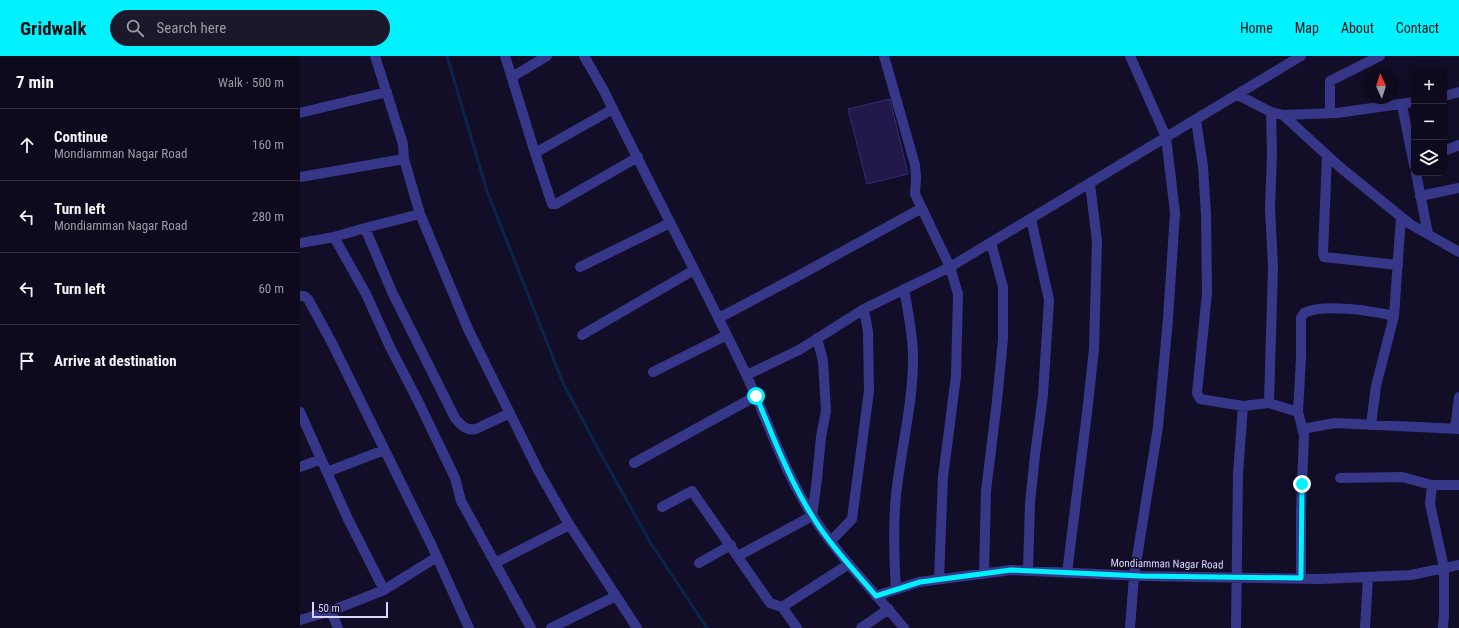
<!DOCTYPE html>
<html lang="en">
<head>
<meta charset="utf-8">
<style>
  :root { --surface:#0e0a1e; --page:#1c182b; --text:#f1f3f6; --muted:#9b9aa4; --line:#2e2b3c; --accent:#01f1ff }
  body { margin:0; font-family:"Roboto Condensed",sans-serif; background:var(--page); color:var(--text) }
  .controls { position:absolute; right:12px; top:12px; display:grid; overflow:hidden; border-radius:8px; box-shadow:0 2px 10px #0003 }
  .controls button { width:36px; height:36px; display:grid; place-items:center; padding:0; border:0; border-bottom:1px solid var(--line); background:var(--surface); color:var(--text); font:20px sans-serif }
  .compass { position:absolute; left:1063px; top:12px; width:36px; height:36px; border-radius:50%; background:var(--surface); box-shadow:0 2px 10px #0003; rotate:356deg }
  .scale { position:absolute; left:12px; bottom:10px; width:76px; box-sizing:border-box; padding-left:4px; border:2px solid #d8d5ff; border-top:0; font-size:11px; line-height:14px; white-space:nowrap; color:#d8d5ff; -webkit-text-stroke:3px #120e28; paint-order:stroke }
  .stop { position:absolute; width:12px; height:12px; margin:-9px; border:3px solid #01f1ff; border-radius:50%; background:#fff }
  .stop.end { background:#01f1ff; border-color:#fff; box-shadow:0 1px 4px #0008 }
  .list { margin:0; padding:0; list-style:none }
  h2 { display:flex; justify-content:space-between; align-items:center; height:52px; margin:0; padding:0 16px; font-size:17px }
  h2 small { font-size:13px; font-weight:400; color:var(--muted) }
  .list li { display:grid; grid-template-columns:26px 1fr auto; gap:12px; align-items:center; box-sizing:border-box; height:72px; padding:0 16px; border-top:1px solid var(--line) }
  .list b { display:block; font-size:15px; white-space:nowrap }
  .list p { margin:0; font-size:13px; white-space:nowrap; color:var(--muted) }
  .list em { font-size:13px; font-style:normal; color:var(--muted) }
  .icon { flex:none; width:22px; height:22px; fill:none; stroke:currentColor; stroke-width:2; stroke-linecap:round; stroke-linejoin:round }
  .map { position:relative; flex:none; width:1159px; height:572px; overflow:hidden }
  header { display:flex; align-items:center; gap:24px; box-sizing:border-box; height:56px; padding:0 20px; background:var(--accent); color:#111 }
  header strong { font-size:19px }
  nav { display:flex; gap:22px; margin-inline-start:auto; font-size:14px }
  .search { width:280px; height:36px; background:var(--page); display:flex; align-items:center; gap:10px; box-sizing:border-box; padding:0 14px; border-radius:22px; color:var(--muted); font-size:15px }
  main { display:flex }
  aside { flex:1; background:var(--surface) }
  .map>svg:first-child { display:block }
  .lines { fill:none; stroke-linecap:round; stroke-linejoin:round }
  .stream { stroke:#09254c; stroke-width:3 }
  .building { fill:#21194a; stroke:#362a78 }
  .minor { stroke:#37378a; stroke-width:10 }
  .route { stroke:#01f1ff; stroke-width:5 }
  .labels { text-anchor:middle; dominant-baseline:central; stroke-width:3.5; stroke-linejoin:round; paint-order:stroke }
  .street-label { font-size:11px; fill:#d8d5ff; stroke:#120e28 }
</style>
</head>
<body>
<header>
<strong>Gridwalk</strong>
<div class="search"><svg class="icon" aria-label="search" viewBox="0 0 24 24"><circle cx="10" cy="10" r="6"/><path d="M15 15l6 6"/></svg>Search here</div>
<nav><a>Home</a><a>Map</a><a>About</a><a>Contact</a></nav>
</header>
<main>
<aside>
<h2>7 min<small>Walk · 500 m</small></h2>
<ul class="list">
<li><svg class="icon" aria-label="ahead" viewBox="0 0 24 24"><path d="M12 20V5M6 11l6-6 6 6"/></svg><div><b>Continue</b><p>Mondiamman Nagar Road</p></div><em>160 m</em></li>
<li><svg class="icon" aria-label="left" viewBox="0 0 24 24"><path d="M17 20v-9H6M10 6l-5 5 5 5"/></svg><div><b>Turn left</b><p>Mondiamman Nagar Road</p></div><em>280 m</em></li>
<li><svg class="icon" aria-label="left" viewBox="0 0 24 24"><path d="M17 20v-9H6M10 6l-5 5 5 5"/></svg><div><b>Turn left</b></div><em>60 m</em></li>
<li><svg class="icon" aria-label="arrive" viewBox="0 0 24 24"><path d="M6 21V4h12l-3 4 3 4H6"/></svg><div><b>Arrive at destination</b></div></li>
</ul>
</aside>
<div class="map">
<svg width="1159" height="572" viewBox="0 0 1159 572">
  <rect width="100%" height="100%" fill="#120e28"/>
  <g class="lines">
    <path class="stream" d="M147,0L187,135L263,327L297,391L350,486L407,572"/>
  </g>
  <path class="building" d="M590,43L608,118L567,128L548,53Z"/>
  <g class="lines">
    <path class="minor" d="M75,0L103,88L104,103L120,158L168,273L239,416L267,465L337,572
      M205,0L235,97L252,148H256L338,101
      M284,0L304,35C349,127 397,217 442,310C466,359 482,412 512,459C538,500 574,535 604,572
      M584,0L615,109L616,122L615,138L650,211L658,238L656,320L643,421L639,523
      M830,0L866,81L875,157L868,263L858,371L834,520L830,572
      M212,21L247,0
      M938,39L971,56L983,59L1037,57L1114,46
      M1144,40L1159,36
      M1102,49L1114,109
      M0,57L87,36
      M1030,57V25L1080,0
      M983,59L1041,112L1110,168L1159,196
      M896,64L903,111L906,159L907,237L897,337L900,343L943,350L969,347L998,356L1004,379L1001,454V522
      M1144,95L1159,89
      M235,97L313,53
      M1027,100L1023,197L1024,201L1098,209
      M1116,117L1128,178
      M0,121L104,103
      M1120,140L1159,132
      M65,172L92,236L155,362C161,369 166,375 176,373L210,357
      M34,181L66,238L90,291L117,343L155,422L161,445L231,572
      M0,187L34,181L65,172L120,158
      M280,211L370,167
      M0,240H4L8,243L32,287L131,488L169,572
      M419,262L498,220L622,152
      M282,279L394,214
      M353,316L427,279
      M447,319L499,294L564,253L650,211L1001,0
      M969,347L973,211L970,152L972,97L971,56
      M0,356L48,463L84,534
      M998,356L1001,302V262L1004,257C1024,247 1072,255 1094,260
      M1071,369L1076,330L1094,260L1101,161
      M1002,373L1035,367L1159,373
      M1155,373L1159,341
      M334,407L456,340
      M0,411L21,403
      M27,416L84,394
      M1040,422L1102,421L1132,429H1159
      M1132,429L1130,448L1144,512V558L1143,572
      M362,451L392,435L470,547L482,551L497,572
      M531,485L552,463L569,335L568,276L564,253
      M438,500L512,460L517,423L521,381L526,355L523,305L517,282
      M195,507L269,469
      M399,507L431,489
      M728,515L730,447L735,399L743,339L749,244L731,163
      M767,517L787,357L794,293L797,185L790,128
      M684,518L686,435L697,345L703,283V231L691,187
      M596,533C594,502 593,470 596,439C601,392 614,344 613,297C612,275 608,255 604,233
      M576,540L619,526L711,514L841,520L1020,523L1111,519L1159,509
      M482,551L549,508
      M31,555L38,572
      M0,564L31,555L84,534L137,501
      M251,572L316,540
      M561,572L589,553
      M936,572L938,418L943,350
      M1065,572L1068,521"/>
  </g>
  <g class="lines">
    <path class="route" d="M456,340C473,380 488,421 511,458C529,488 554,514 576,540L620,526L711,514L841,520L1001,522L1002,428"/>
  </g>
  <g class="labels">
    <g class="street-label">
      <text transform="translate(867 508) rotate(1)">Mondiamman Nagar Road</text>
    </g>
  </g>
</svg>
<div class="controls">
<button>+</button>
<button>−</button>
<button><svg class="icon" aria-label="layers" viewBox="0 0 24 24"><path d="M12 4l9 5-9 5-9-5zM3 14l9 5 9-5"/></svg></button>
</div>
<svg class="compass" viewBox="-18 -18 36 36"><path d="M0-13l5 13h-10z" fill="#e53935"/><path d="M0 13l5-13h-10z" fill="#9b9aa4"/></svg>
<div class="scale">50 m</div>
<div class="stop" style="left:456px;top:340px"></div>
<div class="stop end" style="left:1002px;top:428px"></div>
</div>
</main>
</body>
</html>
